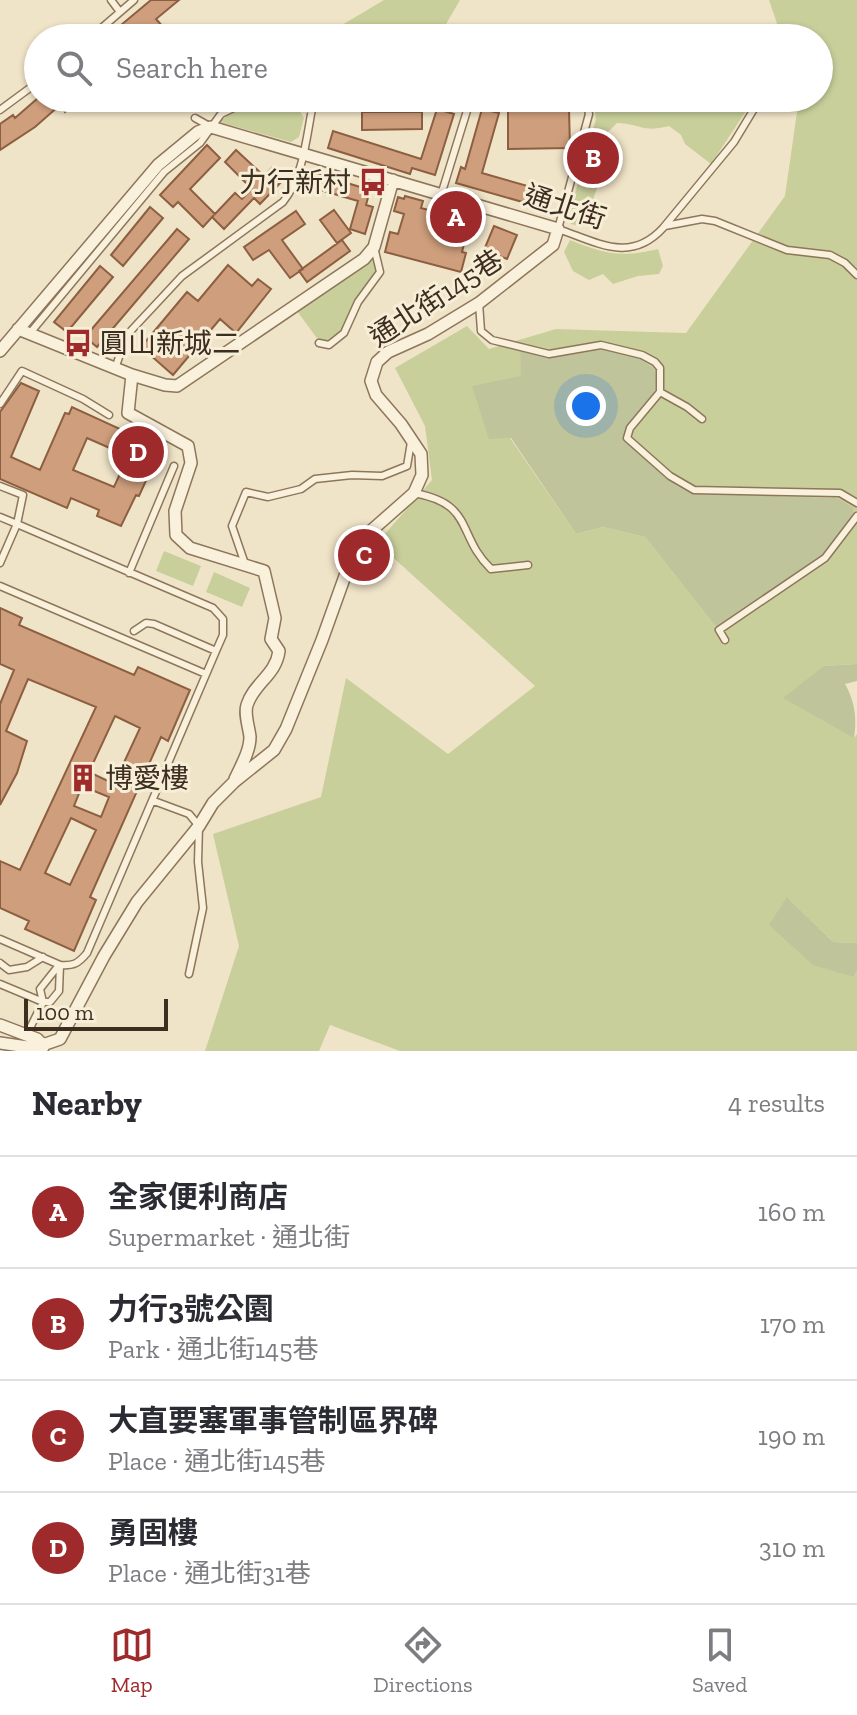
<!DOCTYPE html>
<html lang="en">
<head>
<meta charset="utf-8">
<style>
  :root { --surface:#fff; --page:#f2f2f3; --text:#2b2b33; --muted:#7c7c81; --line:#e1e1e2; --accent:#9e2a2b }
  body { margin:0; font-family:"Zilla Slab","Noto Sans TC",serif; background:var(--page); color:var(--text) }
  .scale { position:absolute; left:24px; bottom:20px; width:144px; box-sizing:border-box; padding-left:8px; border:4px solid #3d2e20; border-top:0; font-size:22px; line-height:28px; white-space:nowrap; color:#3d2e20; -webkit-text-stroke:6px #f7eed8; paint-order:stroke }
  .you { position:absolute; left:586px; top:406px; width:28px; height:28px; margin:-20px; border:6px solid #fff; border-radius:50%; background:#1a73e8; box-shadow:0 0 0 12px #1a73e833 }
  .badge { display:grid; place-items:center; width:52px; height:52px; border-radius:50%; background:var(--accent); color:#fff; font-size:26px; font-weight:700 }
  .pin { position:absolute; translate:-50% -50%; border:4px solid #fff; box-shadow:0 2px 8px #0006 }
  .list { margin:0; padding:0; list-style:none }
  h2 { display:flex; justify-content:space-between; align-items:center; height:104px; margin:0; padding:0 32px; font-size:34px }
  h2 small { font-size:26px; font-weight:400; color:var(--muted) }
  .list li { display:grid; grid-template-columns:52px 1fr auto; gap:24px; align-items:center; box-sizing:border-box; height:112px; padding:0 32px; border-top:2px solid var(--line) }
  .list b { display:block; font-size:30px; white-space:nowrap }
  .list p { margin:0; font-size:26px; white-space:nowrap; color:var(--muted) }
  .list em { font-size:26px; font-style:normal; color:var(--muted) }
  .icon { flex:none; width:44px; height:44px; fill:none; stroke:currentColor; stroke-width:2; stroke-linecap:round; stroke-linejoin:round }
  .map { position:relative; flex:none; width:857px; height:1051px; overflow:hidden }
  .search { position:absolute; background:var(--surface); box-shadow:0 2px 6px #0004; left:24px; right:24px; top:24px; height:88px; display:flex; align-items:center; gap:20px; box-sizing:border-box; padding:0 28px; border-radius:44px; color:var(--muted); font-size:30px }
  .sheet { height:552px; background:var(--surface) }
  nav { display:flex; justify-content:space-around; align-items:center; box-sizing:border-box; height:112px; border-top:2px solid var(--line); background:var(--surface); font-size:22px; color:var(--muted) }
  nav a { display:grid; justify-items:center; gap:4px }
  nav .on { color:var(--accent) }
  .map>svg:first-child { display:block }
  .green { fill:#c9cf9b; fill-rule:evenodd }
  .cemetery { fill:#bfc49a }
  .building { fill:#cf9f7d; stroke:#8d5f41; stroke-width:2; fill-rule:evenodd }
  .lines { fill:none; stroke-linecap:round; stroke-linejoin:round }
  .lane-casing { stroke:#8d765c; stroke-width:9 }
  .street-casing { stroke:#8d765c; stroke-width:14 }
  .lane { stroke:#faf1dc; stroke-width:6 }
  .street { stroke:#faf1dc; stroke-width:11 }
  .labels { text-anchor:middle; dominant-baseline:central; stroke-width:6; stroke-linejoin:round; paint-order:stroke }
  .poi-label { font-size:28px; fill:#3d2e20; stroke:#f7eed8; text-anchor:start }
  .street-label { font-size:28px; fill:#3d2e20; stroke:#f7eed8 }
</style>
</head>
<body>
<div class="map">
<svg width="857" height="1051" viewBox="0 0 857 1051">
  <rect width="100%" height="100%" fill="#f0e4c8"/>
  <path class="green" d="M384,0H460L438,38H320Z
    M769,0H857V664L824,666L854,738L857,734V943L833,942L787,897L854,977L857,970V1051H400L330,1025L319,1051H205L239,946L213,834L321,797L346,678L448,754L535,686L377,543L432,480L425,426L395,368L467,326L489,349L556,329L686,333L785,196L799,98H819V38H782ZM606,349L657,379L653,399L632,422L624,440L677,486L691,493L837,498L853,514L839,532L716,627L645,537L603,527L576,534L510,438L522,376L520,351L548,358Z
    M584,98H749L752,102L711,164L685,144L681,135L669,126C641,133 642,124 617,123L606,134L600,180L583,227L571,224L568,218L596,119L594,106Z
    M279,99L280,107L290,105L298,108L304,118L299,137L291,142L219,122L236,109Z
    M570,240C605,254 621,258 658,249L663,266L659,274L638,276L613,284L603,274L589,280L573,271L564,252Z
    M373,258L376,270L356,299L341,332L330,342L319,341L297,311Z
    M164,551L201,566L193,586L156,571Z
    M214,572L250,588L242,607L206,592Z"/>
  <path class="cemetery" d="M606,349L640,359L654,369C661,398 647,400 633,422C629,427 627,434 625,440L677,486L691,493L837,498L853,508V514L823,556L716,627L645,537L603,527L576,534L511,438L489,439L472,386L521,376L520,351L548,358Z
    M857,664V681L845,684C855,702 857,718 854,738L783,698L824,666Z
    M787,897L833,942L857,943V970L854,977L813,965L769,925Z"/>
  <path class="building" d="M151,0H179L156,19L173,38H122L115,30Z
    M38,98H80L65,112L60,105L35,127L0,150V124L13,115L15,118Z
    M539,107L569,109L570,148L508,149V108Z
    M437,109L454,114L435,175L412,168L410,174L328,148L333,131L421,159Z
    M482,109L499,113L482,173L552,193L547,209L456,183L461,167L465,169Z
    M362,112H422V129L362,130Z
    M207,145L220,158L190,189L215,214L235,193L242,199L252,189L225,162L236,150L264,176L272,168L284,179L260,204L254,198L224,229L212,217L214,215L203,227L178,202L173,207L160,195Z
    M311,172L370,190L366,205L373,207L365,234L350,229L358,201L307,186Z
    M405,196L423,201L421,208L451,216L452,212L478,219L474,234L467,232L462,252L466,253L461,272L385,252L390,232L398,234L404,214L394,211L398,197L404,199Z
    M150,207L163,218L123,266L111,255Z
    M334,210L351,233L337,243L320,220Z
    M296,211L305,224L282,240L303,269L290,278L269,250L253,260L244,247Z
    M494,226L517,235L507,259L484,250Z
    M177,229L189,239L97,347L85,337Z
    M342,240L350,251L307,282L299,271Z
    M228,265L252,286L258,279L271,289L236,333L220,319L173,375L141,347L187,292L198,301Z
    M100,266L113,277L67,332L54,322Z
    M21,383L39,391L11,457L40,470L65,413L69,414L72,407L155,445L154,451L158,454L139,496L136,495L121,526L97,516L99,510L71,498L67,508L0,479V412ZM87,438L128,456L114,487L73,470Z
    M0,608L22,618L19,625L134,675L138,667L190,690L168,741L161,737L90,897L96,900L74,951L25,929L29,921L0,908V861L20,870L96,707L28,679L6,731L27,741L17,773L0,805V704L14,670L0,664ZM115,716L140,728L114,784L89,772ZM82,786L109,797L101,817L74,806ZM71,818L96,830L70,885L45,873Z"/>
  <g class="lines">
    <defs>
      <path id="lane" d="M111,0L120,12
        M102,28L110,38
        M90,38L134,0
        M353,98C400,110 449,100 497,103L504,98
        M537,98L579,102L587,106L589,114L558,229C597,242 630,264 663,228L734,142L754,109
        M0,110L38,82
        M195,118L211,127
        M441,195L470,101
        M665,226L702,219L715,221L787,250L830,255L845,263L857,275
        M479,303L481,331L492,340L549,354L601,345L642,355L655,362L660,368V392L630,428L627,438L670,476L694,490L840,493L857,503
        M30,333L164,172L200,143L221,114L248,101L266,98
        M319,343L329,345L344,333L358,302L380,272L374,247
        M115,369L126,336L182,276L283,202C303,177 306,140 312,109L297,105L288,98
        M660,392L687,407L702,419
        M0,404L22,371L83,399L109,415
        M0,486L23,495L17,524L213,608L223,619V635L216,651L87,953C78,964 73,966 60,965L0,939
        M414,493C475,504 456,535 491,569L528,565
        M0,517L17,524L0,563
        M245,564L232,526L246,492L268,497L301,489L315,479L352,475L382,476L407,466L411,442
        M129,573L174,466
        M0,586L206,674
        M134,631L146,623L154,624L216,651
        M725,640L719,630L825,558L857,516
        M154,801L189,814L199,826L198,862L203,908L189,974
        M0,963L9,970L27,967L43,957
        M0,984L43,1002H50L59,991L60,965
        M27,1034L43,1002L40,989L59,965"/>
      <path id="street" d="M18,329L132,375L165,385L177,386L364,259L374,247L393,180
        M0,351L158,165L198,132L211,127L558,229L553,245L479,303L428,334L388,352L377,362L371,381L376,395L401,424L421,454L422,475L414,493L364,537L350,562L322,640L286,729L274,750L234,782L213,803L199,826L137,902L104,956L60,1039L34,1048L0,1043
        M132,375L128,413L188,446L191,463L175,511L176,535L190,548L264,571L275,618L271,639L279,651C276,675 254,683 247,705C244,714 249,727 250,737C250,751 241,766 235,779
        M0,1025L37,1039L44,1046"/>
    </defs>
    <use href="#lane" class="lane-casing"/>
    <use href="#street" class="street-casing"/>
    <use href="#lane" class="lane"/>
    <use href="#street" class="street"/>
  </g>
  <defs>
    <symbol id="bus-bare" viewBox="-9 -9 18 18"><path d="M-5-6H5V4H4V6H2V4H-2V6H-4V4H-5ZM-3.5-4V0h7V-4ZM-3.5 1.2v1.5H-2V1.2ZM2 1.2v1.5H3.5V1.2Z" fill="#9e2a2b" stroke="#f7eed8" stroke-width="2.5" paint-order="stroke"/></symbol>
    <symbol id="building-bare" viewBox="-9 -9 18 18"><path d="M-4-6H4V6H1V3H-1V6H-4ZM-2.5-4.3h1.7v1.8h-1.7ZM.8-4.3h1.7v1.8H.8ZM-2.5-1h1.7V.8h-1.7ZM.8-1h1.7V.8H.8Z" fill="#9e2a2b" stroke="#f7eed8" stroke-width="2.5" paint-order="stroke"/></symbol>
  </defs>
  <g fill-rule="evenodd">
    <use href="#bus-bare" x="353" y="162" width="40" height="40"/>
    <use href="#bus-bare" x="58" y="323" width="40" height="40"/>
    <use href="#building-bare" x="63" y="758" width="40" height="40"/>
  </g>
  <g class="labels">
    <g class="poi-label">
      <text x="351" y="182" text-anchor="end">力行新村</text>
      <text x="100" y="343">圓山新城二</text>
      <text x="105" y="778">博愛樓</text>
    </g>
    <g class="street-label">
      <text transform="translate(565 207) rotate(18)">通北街</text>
      <text transform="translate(436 298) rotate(-33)">通北街145巷</text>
    </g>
  </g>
</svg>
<div class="scale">100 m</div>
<div class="you"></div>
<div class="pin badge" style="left:456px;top:217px">A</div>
<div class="pin badge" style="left:593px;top:158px">B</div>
<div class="pin badge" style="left:364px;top:555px">C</div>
<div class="pin badge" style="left:138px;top:452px">D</div>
<div class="search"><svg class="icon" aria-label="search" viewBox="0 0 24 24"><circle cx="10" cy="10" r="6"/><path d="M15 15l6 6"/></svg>Search here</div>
</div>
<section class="sheet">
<h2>Nearby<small>4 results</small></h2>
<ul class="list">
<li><span class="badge">A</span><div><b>全家便利商店</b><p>Supermarket · 通北街</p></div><em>160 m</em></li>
<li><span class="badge">B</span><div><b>力行3號公園</b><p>Park · 通北街145巷</p></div><em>170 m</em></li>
<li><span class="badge">C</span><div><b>大直要塞軍事管制區界碑</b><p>Place · 通北街145巷</p></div><em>190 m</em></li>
<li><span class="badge">D</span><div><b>勇固樓</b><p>Place · 通北街31巷</p></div><em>310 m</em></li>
</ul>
</section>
<nav>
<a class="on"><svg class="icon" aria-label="map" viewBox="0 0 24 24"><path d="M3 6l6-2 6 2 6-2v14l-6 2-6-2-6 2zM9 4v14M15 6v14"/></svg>Map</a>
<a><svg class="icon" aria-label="directions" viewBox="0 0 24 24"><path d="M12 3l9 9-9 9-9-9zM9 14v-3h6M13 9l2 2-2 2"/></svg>Directions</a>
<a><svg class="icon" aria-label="saved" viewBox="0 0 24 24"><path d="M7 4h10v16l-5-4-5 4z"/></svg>Saved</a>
</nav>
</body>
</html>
